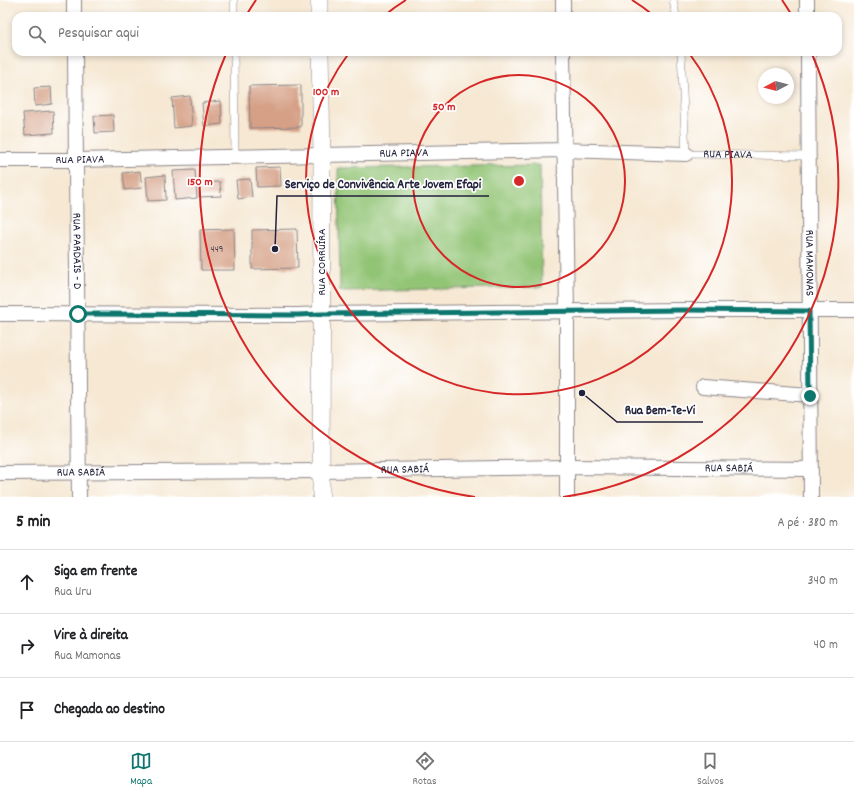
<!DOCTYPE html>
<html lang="pt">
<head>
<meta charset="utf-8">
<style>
  :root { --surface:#fff; --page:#f2f2f2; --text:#202124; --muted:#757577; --line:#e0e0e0; --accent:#0f766e }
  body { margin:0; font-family:Dekko,sans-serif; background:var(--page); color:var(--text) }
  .compass { position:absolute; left:758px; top:68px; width:36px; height:36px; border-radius:50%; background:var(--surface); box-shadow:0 2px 6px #0003; rotate:263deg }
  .stop { position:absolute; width:12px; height:12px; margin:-9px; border:3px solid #0f766e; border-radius:50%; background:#fff }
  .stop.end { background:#0f766e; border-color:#fff; box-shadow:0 1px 4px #0008 }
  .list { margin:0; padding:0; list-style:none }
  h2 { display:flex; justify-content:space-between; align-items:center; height:52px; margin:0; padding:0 16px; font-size:17px }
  h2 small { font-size:13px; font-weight:400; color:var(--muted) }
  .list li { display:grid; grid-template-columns:26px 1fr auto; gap:12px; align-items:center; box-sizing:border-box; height:64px; padding:0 16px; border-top:1px solid var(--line) }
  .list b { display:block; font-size:15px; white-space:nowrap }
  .list p { margin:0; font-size:13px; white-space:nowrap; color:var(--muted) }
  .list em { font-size:13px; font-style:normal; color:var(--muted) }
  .icon { flex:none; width:22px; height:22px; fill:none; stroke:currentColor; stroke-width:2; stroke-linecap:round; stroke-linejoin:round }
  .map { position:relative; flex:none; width:854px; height:497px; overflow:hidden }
  .search { position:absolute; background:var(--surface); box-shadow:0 2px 6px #0003; left:12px; right:12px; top:12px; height:44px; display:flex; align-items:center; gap:10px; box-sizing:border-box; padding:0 14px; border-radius:12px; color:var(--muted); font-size:15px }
  .sheet { height:244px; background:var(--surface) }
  nav { display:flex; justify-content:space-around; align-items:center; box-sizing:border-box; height:56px; border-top:1px solid var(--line); background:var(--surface); font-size:11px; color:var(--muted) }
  nav a { display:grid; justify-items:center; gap:2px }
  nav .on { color:var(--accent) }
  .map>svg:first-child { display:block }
  .green { fill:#92c474; stroke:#5a7358 }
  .building { fill:#d5a086 }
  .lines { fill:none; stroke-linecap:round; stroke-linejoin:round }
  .service-casing { stroke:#8c8587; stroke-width:8 }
  .minor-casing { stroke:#8c8587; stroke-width:16 }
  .tertiary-casing { stroke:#8c8587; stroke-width:18 }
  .service { stroke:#fff; stroke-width:7 }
  .minor { stroke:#fff; stroke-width:14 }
  .tertiary { stroke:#fff; stroke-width:17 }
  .route { stroke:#0f766e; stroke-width:5 }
  .ring { fill:none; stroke:#d62828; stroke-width:2 }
  .labels { text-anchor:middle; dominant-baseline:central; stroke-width:3.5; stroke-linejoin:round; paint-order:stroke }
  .number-label { font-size:10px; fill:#4f424e }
  .street-label { font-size:12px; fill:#22223b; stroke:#fff }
  .centre { fill:#d62828; stroke:#fff; stroke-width:2 }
  .ring-label { font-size:12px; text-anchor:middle; font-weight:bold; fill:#d62828; stroke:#fff; stroke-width:3.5; stroke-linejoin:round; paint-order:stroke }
  .leader { fill:none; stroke:#22223b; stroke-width:1.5 }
  .callout-dot { fill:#22223b; stroke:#fff; stroke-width:1.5 }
  .callout-label { font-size:13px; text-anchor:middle; font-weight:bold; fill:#22223b; stroke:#fff; stroke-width:3.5; stroke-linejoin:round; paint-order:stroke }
</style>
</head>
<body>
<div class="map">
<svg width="854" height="497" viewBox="0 0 854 497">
  <rect width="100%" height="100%" fill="#fff"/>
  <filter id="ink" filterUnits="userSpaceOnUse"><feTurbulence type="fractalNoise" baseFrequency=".025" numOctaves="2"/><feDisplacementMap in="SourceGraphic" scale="8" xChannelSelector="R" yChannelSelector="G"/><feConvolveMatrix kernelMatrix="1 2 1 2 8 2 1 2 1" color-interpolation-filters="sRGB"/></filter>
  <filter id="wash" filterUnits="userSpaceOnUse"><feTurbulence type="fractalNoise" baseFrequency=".012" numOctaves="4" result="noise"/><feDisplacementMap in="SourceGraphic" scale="16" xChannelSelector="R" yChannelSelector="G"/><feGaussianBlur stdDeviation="0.9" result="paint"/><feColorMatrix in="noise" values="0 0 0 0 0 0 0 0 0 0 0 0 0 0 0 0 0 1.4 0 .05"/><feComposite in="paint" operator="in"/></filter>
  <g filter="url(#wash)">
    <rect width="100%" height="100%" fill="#f6e8d3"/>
    <path class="green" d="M540,165L542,287L340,291L338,168Z"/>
    <g id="blocks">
      <path class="building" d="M301,85V127L250,128L249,86Z
        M51,87L52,104L35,106L34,88Z
        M190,96L192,126L174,128L172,98Z
        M221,101L222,124L204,126L202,103Z
        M53,111L54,133L25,135L23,113Z
        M113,115L114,132L95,133L94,116Z
        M280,167L281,186L257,187L256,168Z
        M195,170L197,198L175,200L173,171Z
        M140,171L142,188L125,190L123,173Z
        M165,175L166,200L148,201L146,177Z
        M250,179L252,197L238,199L236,180Z
        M220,182L221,196L199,197V183Z
        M234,229L235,270H201L200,230Z
        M297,229L298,268L252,269V230Z"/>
    </g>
  </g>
  <g filter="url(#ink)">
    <use href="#blocks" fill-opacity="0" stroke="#8c8587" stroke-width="1"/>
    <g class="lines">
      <defs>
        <g id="service">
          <path d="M234,0V16"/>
          <path d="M673,0L676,16"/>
          <path d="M234,52L235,157"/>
          <path id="s1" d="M681,52L686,154L809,156"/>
        </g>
        <g id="minor">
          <path d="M74,0V16"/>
          <path d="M563,0V16"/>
          <path d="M807,0V16"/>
          <path id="s2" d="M75,52L79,497"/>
          <path d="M563,52L567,312V497"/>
          <path id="s3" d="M808,52L811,497"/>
          <path id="s4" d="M0,160H76L564,150L686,154"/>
          <path d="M0,314L298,315L321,314L682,310H854"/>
          <path d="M703,387L810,395"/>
          <path id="s5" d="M0,473L321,471L567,467L810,469"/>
        </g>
        <path id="tertiary" d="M319,0V16
          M320,52L322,155L321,497"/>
      </defs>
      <use href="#service" class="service-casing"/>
      <use href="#minor" class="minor-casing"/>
      <use href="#tertiary" class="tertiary-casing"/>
      <use href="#service" class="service"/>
      <use href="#minor" class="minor"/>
      <use href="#tertiary" class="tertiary"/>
    </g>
  </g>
  <g class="lines" filter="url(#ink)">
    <path class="route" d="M78,314L298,315L321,314L682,310L809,311L810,396"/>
  </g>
  <g class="ring">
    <circle cx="519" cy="181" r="106"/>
    <path d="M385 15A213 213 0 0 1 406 0M632 0A213 213 0 0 1 653 15M689 53A213 213 0 1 1 349 53"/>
    <path d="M475 497A319 319 0 0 1 226 54M247 14A319 319 0 0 1 256 0M782 0A319 319 0 0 1 791 14M812 54A319 319 0 0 1 563 497"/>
  </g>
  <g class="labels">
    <g class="number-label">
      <text x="217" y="250">449</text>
    </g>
    <g class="street-label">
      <text stroke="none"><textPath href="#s4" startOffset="404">RUA PIAVA</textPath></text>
      <text stroke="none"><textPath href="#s1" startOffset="144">RUA PIAVA</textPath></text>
      <text stroke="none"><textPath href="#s4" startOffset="80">RUA PIAVA</textPath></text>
      <text stroke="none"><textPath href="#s2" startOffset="199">RUA PARDAIS - D</textPath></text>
      <text transform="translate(322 262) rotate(-90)">RUA CORRUÍRA</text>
      <text stroke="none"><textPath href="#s3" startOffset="211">RUA MAMONAS</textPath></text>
      <text stroke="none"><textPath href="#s5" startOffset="729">RUA SABIÁ</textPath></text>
      <text stroke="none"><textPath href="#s5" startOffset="405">RUA SABIÁ</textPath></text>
      <text stroke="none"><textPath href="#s5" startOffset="81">RUA SABIÁ</textPath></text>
    </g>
  </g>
  <circle cx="519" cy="181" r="6" class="centre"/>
  <g class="ring-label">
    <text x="326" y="95">100 m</text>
    <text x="444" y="110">50 m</text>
    <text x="200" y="185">150 m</text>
  </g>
  <path class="leader" d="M275 249L277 196H489M582 393L617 422H703"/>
  <g class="callout-dot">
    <circle cx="275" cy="249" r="4"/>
    <circle cx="582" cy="393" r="4"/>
  </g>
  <g class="callout-label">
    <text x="383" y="188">Serviço de Convivência Arte Jovem Efapi</text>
    <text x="660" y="414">Rua Bem-Te-Vi</text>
  </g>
</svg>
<svg class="compass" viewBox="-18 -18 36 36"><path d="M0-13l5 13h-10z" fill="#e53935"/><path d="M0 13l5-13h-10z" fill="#757577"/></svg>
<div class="stop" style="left:78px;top:314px"></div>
<div class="stop end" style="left:810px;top:396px"></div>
<div class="search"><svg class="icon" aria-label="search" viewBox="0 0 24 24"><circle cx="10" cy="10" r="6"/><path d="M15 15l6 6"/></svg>Pesquisar aqui</div>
</div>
<section class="sheet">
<h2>5 min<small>A pé · 380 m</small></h2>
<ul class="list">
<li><svg class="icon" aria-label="ahead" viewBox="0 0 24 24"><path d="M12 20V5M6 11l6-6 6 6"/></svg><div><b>Siga em frente</b><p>Rua Uru</p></div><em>340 m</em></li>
<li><svg class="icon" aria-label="right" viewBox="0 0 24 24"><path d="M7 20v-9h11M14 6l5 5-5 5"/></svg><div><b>Vire à direita</b><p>Rua Mamonas</p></div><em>40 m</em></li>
<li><svg class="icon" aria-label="arrive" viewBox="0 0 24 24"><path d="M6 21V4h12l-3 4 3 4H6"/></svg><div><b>Chegada ao destino</b></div></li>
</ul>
</section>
<nav>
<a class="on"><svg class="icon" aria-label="map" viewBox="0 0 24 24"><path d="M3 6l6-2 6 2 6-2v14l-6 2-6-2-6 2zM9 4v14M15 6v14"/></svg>Mapa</a>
<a><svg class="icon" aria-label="directions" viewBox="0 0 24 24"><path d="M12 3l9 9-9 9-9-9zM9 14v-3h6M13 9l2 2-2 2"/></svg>Rotas</a>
<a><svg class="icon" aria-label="saved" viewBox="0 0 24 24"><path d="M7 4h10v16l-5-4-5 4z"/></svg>Salvos</a>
</nav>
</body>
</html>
